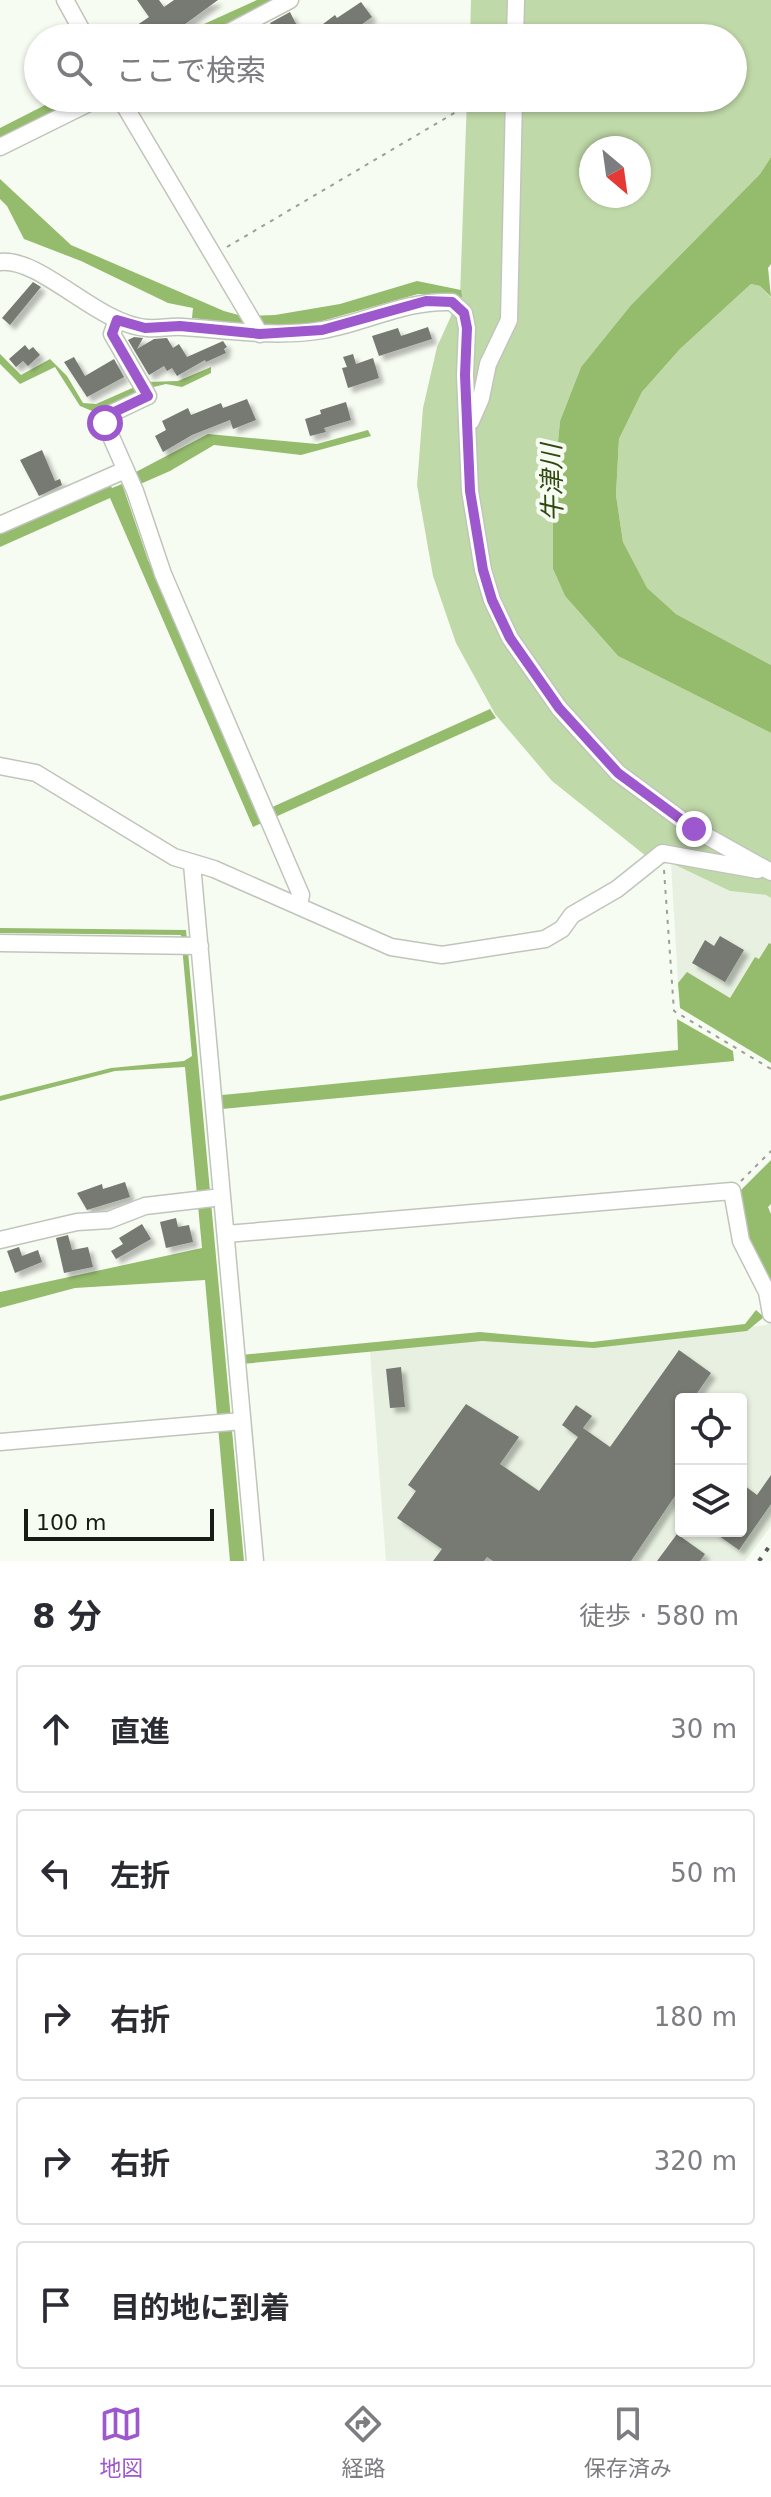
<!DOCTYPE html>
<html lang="ja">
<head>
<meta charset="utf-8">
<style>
  :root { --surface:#fff; --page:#f7f7f7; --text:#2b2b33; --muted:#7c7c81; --line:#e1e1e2; --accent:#9e58cd }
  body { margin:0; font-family:"DejaVu Sans","Noto Sans JP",sans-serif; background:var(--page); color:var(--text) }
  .controls { position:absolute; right:24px; bottom:24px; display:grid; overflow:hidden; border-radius:8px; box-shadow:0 2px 6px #0004 }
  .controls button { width:72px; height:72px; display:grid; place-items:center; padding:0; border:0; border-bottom:2px solid var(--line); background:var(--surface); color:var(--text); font:40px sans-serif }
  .compass { position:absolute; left:579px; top:136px; width:72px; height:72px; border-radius:50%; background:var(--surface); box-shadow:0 2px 6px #0004; rotate:151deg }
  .scale { position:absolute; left:24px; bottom:20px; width:190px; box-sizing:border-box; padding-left:8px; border:4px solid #191b17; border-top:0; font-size:22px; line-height:28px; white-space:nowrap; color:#191b17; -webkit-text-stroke:6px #f7fcf3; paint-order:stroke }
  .stop { position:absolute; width:24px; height:24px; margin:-18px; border:6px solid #9e58cd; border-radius:50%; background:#fff }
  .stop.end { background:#9e58cd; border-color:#fff; box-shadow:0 2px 8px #0008 }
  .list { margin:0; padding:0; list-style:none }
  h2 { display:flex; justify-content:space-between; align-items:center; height:104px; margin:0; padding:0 32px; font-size:34px }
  h2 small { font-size:26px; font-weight:400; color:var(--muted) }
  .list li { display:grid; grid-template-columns:52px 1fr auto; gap:24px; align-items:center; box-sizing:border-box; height:128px; margin:0 16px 16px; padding:0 16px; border:2px solid var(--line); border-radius:8px }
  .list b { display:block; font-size:30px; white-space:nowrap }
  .list em { font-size:26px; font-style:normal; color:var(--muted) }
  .icon { flex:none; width:44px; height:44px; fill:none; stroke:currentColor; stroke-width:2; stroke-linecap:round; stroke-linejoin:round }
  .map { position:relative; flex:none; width:771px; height:1561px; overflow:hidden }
  .search { position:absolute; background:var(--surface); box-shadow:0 2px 6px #0004; left:24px; right:24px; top:24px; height:88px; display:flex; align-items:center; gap:20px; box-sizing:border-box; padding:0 28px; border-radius:44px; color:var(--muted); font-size:30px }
  .sheet { height:824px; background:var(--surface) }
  nav { display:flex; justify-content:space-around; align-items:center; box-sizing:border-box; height:112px; border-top:2px solid var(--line); background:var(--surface); font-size:22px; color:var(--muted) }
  nav a { display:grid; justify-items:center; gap:4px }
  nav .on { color:var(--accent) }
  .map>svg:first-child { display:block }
  .built { fill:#e8f1e1; fill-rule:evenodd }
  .green { fill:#c0d9a8; fill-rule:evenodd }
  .water { fill:#95bb6c }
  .building { fill:#767a72; filter:url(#shadow) }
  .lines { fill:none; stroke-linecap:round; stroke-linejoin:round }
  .street-casing { stroke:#c0c5bc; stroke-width:19 }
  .path { stroke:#9b9f98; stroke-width:2; stroke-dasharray:4 6; stroke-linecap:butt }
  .street { stroke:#fff; stroke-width:16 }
  .rail { stroke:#585b56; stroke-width:4; stroke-dasharray:4 8; stroke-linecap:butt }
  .route { stroke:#9e58cd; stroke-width:10 }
  .labels { text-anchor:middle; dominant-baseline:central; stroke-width:8; stroke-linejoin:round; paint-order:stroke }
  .water-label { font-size:26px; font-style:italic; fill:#314911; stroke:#f7fcf3 }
</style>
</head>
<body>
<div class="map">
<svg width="771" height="1561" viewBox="0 0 771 1561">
  <defs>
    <filter id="shadow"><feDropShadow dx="5" dy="5" stdDeviation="2" flood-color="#0004"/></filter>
  </defs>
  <rect width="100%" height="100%" fill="#f7fcf3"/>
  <path class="built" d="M671,863L730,891L766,895L771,898V944H769L759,960L755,957L729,999L687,973L678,983Z
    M771,1320V1526L745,1561H386L370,1352L372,1347L483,1338L595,1344L766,1325ZM681,1399H741V1531H681Z"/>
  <path class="green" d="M471,0H771V157L760,174L631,305L581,367L560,421L553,492V569L565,596L618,656L771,733V898L766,895L730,891L671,863L656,864L552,781L495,714L456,643L433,576L417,485L423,408L437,347L460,296L467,98H733V38H470ZM591,148H639V196H591Z
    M751,284L760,286L771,298V665L676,614L646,588L623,542L616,495L619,439L642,392L680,349Z"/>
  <path class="water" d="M257,0H279L207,38H183L204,24Z
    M59,98H78L0,138V128Z
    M771,157V264L768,268L771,297L760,286L751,284L680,349L642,392L619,439L616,495L623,542L647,588L676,614L771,665V733L618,656L565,596L553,569V492L560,421L581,367L631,305L760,174Z
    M0,179L71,245L224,311L242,316L275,315L340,304L417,281L461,290L462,297L418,294L315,323L264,327L192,318L193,308L168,303L81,261L24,239L7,206L0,199Z
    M0,354L21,375L50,359L67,376L83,403L96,404L146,382L178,381L211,367V373L182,387L166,384L137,391L97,413L80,406L55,367L20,384L0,364Z
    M368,430L371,436L301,455L214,445L170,471L138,485L134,473L208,434L317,444Z
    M110,484L112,488L122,484L148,560L259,813L490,709L496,718L253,827L110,498L0,547V534Z
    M0,928L186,930L244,1561H230L205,1280L75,1288L0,1308V1292L202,1248L185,1067L115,1071L0,1101V1096L111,1068L184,1061L192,1056L181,935L0,933Z
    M769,943L771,944V1063L680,1008L678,983L687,972L730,998L755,957L759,959Z
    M677,1019L733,1051L734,1061L222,1109V1095L678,1050Z
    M771,1160V1204L768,1207L771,1214V1290L745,1240L738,1193Z
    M756,1310L764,1317L747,1331L594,1348L482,1341L242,1364L241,1355L480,1332L592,1342L745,1324Z"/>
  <path class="building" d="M137,0H159L164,7L174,0H218L166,38H118L149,17Z
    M361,2L372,17L343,38H333L323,24L335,15L337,18Z
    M290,12L295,22L306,38H284L280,32L277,34L270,23Z
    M33,282L41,287L10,325L2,318Z
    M428,327L432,339L379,356L372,336L398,328L401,336Z
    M134,337L143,338L137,349L154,339L167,338L173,348L179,344L187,357L223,341L227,347L224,349L226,353L206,362L205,360L177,376L172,368L167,371L164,366L149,375L128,340Z
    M25,345L29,350L33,347L40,355L28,366L23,361L16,367L9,359Z
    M353,354L356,364L373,358L379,378L348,388L342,368L347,367L343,357Z
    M74,357L85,376L114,359L124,377L87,397L64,362Z
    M247,399L256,420L233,429L230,420L192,435L163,452L155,436L166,430L162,421L188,408L191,415L221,403L223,408Z
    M346,402L351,420L324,428L326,432L310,436L305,419L321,414L320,410Z
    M42,450L55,481L60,479L62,485L39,496L20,460Z
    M720,936L744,950L725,982L692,963L705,940L714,946Z
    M125,1182L130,1197L87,1210L77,1193L102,1184L103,1189Z
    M176,1218L178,1227L189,1225L193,1242L166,1248L160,1222Z
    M142,1224L151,1239L116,1259L111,1251L123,1244L119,1238Z
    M68,1235L72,1250L88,1247L93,1267L64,1273L56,1238Z
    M19,1247L22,1256L38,1250L42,1262L15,1273L7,1251Z
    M679,1350L711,1373L693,1399H681V1487L631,1561H493L487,1557L484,1561H433L442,1549L397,1518L416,1491L408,1485L466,1404L519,1437L500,1464L539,1491L578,1437L562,1425L576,1405L592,1416L583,1428L610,1447Z
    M401,1367L405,1407L390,1408L386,1369Z
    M771,1475V1504L739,1550L712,1531H741V1483L757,1495Z
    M677,1534L705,1554L700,1561H657Z"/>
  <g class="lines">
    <defs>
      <path id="street" d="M65,0L86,38
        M218,38L290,0
        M515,38L516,0
        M120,98L260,334
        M0,147L99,98
        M0,262C41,257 98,325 147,328C159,329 171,326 183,327C230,330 276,338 323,330C368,322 405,300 452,302L464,313L467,328L465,375L470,491L483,570L492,600L510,638L559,708L618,773L694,829L771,872
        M117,320L112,334L148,396L108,415L105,423L135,491L163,574L301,895L299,905
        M471,421L481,398L488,364L509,320L514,98
        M0,525L125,470
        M0,766L36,773L174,857L214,869L391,947L442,955L545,939L562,929L572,915L617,889L662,853L758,870
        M192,864L255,1561
        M0,943L200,946
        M226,1234L732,1191L741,1241L767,1292L771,1314
        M0,1240L77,1222L109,1220L145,1206L222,1197
        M0,1442L242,1421"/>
    </defs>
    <use href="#street" class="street-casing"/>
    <path class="path" d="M227,247L456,112
      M664,870L674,1011L771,1069
      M741,1181L771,1151"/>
    <use href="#street" class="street"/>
    <path class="rail" d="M759,1561L771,1544"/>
  </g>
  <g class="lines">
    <path class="route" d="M105,423L108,415L148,396L112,334L117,320L145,328L180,326L260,334L322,330L426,301L452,302L464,313L467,328L465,375L470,491L483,570L492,600L510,638L559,708L618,773L694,829"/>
  </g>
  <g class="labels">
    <g class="water-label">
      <text transform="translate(552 483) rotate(-91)">牛津川</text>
    </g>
  </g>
</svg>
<div class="controls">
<button><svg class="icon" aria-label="locate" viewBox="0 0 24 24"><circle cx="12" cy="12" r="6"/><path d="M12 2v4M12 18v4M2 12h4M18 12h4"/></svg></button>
<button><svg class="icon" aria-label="layers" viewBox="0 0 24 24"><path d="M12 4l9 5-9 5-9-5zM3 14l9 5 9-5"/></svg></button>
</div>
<svg class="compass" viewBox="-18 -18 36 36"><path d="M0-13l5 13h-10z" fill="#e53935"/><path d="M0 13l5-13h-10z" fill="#7c7c81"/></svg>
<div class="scale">100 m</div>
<div class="stop" style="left:105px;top:423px"></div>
<div class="stop end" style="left:694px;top:829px"></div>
<div class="search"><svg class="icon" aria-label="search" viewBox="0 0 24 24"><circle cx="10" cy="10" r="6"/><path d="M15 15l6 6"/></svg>ここで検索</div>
</div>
<section class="sheet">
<h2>8 分<small>徒歩 · 580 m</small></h2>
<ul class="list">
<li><svg class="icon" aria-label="ahead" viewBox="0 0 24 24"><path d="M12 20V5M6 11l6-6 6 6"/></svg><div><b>直進</b></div><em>30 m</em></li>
<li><svg class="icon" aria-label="left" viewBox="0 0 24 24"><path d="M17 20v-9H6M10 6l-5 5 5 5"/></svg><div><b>左折</b></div><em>50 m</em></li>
<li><svg class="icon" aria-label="right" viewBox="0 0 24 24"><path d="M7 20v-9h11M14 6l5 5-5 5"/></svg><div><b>右折</b></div><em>180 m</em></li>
<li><svg class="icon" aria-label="right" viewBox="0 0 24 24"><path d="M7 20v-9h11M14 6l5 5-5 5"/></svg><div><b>右折</b></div><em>320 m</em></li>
<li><svg class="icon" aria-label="arrive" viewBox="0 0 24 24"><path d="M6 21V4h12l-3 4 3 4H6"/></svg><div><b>目的地に到着</b></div></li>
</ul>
</section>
<nav>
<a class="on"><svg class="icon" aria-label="map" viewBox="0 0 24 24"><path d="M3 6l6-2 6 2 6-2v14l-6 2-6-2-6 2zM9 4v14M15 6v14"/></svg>地図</a>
<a><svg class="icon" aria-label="directions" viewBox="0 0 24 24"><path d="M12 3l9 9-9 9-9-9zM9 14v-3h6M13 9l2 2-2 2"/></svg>経路</a>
<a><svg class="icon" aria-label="saved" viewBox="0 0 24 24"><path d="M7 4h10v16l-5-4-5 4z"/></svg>保存済み</a>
</nav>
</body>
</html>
